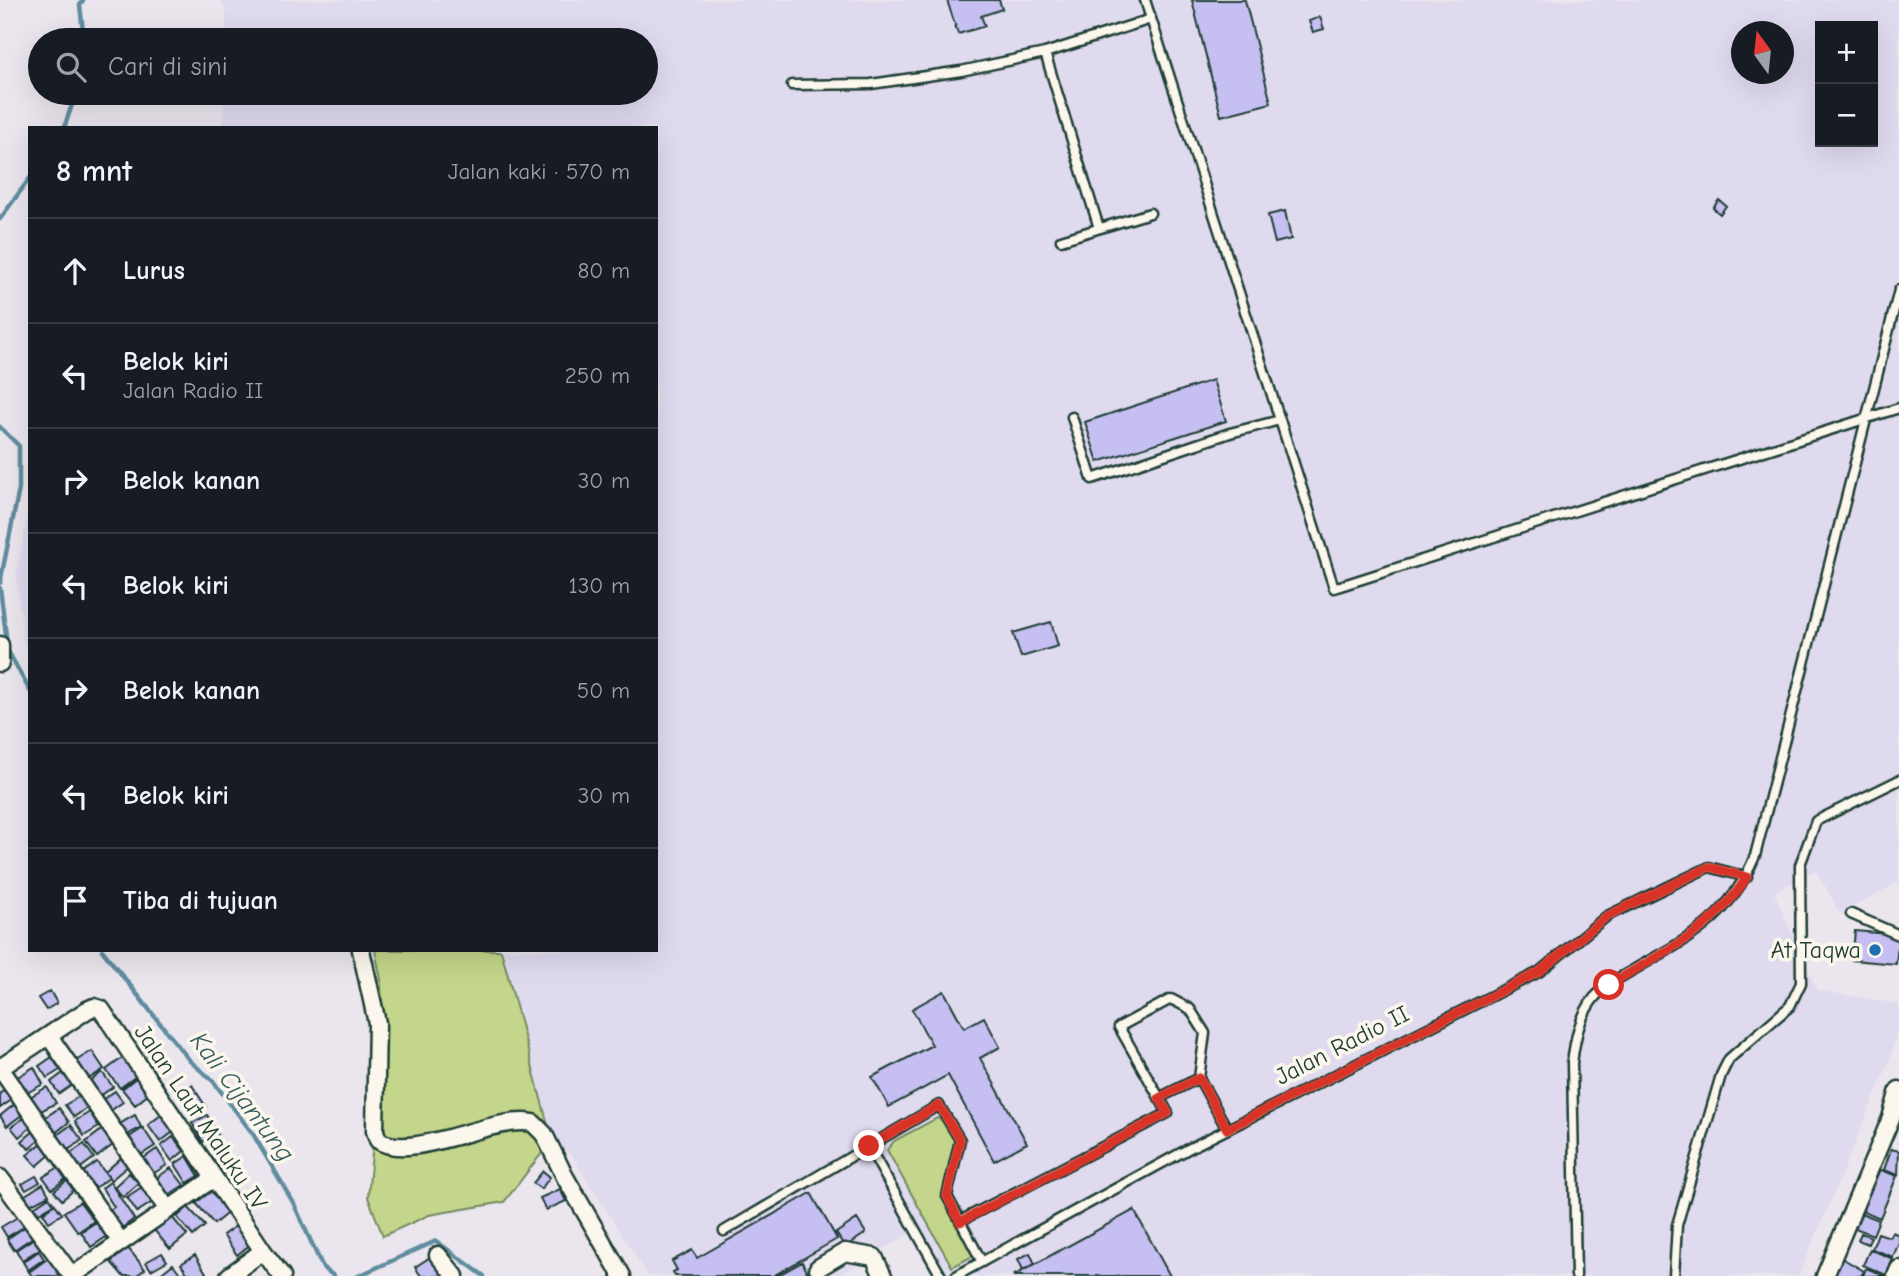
<!DOCTYPE html>
<html lang="id">
<head>
<meta charset="utf-8">
<style>
  :root { --surface:#171b24; --page:#20242c; --text:#f1f3f6; --muted:#9ea1a6; --line:#363941 }
  body { margin:0; font-family:"Comic Neue",sans-serif; background:var(--page); color:var(--text) }
  .controls { position:absolute; right:21px; top:21px; display:grid; overflow:hidden; border-radius:0px; box-shadow:0 7px 28px #0002 }
  .controls button { width:63px; height:63px; display:grid; place-items:center; padding:0; border:0; border-bottom:2px solid var(--line); background:var(--surface); color:var(--text); font:35px sans-serif }
  .compass { position:absolute; left:1731px; top:21px; width:63px; height:63px; border-radius:50%; background:var(--surface); box-shadow:0 7px 28px #0002; rotate:345deg }
  .stop { position:absolute; width:21px; height:21px; margin:-16px; border:5px solid #d93025; border-radius:50%; background:#fff }
  .stop.end { background:#d93025; border-color:#fff; box-shadow:0 2px 7px #0008 }
  .list { margin:0; padding:0; list-style:none }
  h2 { display:flex; justify-content:space-between; align-items:center; height:91px; margin:0; padding:0 28px; font-size:30px }
  h2 small { font-size:23px; font-weight:400; color:var(--muted) }
  .list li { display:grid; grid-template-columns:46px 1fr auto; gap:21px; align-items:center; box-sizing:border-box; height:105px; padding:0 28px; border-top:2px solid var(--line) }
  .list b { display:block; font-size:26px; white-space:nowrap }
  .list p { margin:0; font-size:23px; white-space:nowrap; color:var(--muted) }
  .list em { font-size:23px; font-style:normal; color:var(--muted) }
  .icon { flex:none; width:38px; height:38px; fill:none; stroke:currentColor; stroke-width:2; stroke-linecap:round; stroke-linejoin:round }
  .map { position:relative; flex:none; width:1899px; height:1276px; overflow:hidden }
  .search { position:absolute; background:var(--surface); box-shadow:0 7px 28px #0002; left:28px; top:28px; width:630px; height:77px; display:flex; align-items:center; gap:18px; box-sizing:border-box; padding:0 24px; border-radius:38px; color:var(--muted); font-size:26px }
  .panel { position:absolute; background:var(--surface); box-shadow:0 7px 28px #0002; left:28px; top:126px; width:630px; height:826px; border-radius:0px }
  .map>svg:first-child { display:block }
  .built { fill:#e0daef; fill-rule:evenodd }
  .green { fill:#c4d68b; stroke:#728a60; stroke-width:2 }
  .lines { fill:none; stroke-linecap:round; stroke-linejoin:round }
  .stream { stroke:#5e8c9f; stroke-width:4.5 }
  .building { fill:#c6bff2; stroke:#1f3d34; stroke-width:2 }
  .service-casing { stroke:#1f3d34; stroke-width:13 }
  .minor-casing { stroke:#1f3d34; stroke-width:21 }
  .service { stroke:#fbf7ec; stroke-width:8 }
  .minor { stroke:#fbf7ec; stroke-width:16 }
  .route { stroke:#d93025; stroke-width:9 }
  .poi-dot { fill:#1f6fb2; stroke:#fbf7ec; stroke-width:2.5 }
  .labels { text-anchor:middle; dominant-baseline:central; stroke-width:7; stroke-linejoin:round; paint-order:stroke }
  .poi-label { font-size:24px; fill:#1f3d34; stroke:#fbf7ec; text-anchor:end }
  .street-label { font-size:24px; fill:#1f3d34; stroke:#fbf7ec }
  .water-label { font-size:26px; font-style:italic; fill:#395e61; stroke:#fbf7ec }
</style>
</head>
<body>
<div class="map">
<svg width="1899" height="1276" viewBox="0 0 1899 1276">
  <rect width="100%" height="100%" fill="#ebe6ee"/>
  <filter id="ink" filterUnits="userSpaceOnUse"><feTurbulence type="fractalNoise" baseFrequency=".0143" numOctaves="2"/><feDisplacementMap in="SourceGraphic" scale="14" xChannelSelector="R" yChannelSelector="G"/><feConvolveMatrix kernelMatrix="1 2 1 2 8 2 1 2 1" color-interpolation-filters="sRGB"/></filter>
  <g filter="url(#ink)">
    <path class="built" d="M220,0H1899V882L1840,914L1816,870L1774,892L1817,990L1899,1004V1021L1890,1060L1799,1276H932L909,1234L838,1276H648L572,1156L552,1140L501,950H656V128H223L224,93H646V40H226V11ZM1820,26H1873V142H1820ZM1742,32H1784V74H1742Z
      M30,482V654L24,643L16,575L28,514Z"/>
    <path class="green" d="M375,950H501L552,1140L504,1202L429,1215L383,1236L368,1197L382,1043L381,980Z
      M937,1118L947,1122L958,1144L944,1193L975,1255L952,1267L887,1150L894,1141Z"/>
    <g class="lines">
      <path class="stream" d="M83,0L80,5L84,40
        M64,128L76,93
        M0,219L30,178
        M0,427L19,446V489L0,583
        M0,588L8,651L30,691
        M102,950L190,1061L213,1081L253,1134L293,1202L323,1268L334,1276
        M358,1276L436,1241L484,1276"/>
    </g>
    <path class="building" d="M947,0H999L1002,9L981,16L985,26L958,34Z
      M1192,0H1245L1271,103L1221,116Z
      M1320,17L1324,29L1313,32L1309,21Z
      M1719,200L1726,206L1720,214L1713,208Z
      M1285,211L1291,239L1275,243L1268,215Z
      M1213,380L1226,421L1098,462L1085,422Z
      M1051,622L1058,646L1021,657L1013,633Z
      M1855,931L1899,935L1896,964L1852,960Z
      M50,991L57,1003L46,1010L38,998Z
      M944,991L964,1028L984,1017L1000,1047L980,1058L1027,1143L994,1161L948,1075L889,1107L872,1077L932,1045L912,1009Z
      M155,1046L164,1059L154,1065L145,1052Z
      M92,1051L104,1069L87,1080L74,1062Z
      M125,1056L139,1074L120,1088L106,1070Z
      M52,1057L60,1070L47,1078L39,1066Z
      M34,1067L43,1084L25,1094L16,1078Z
      M102,1072L113,1087L97,1098L87,1084Z
      M63,1073L72,1085L59,1094L51,1082Z
      M137,1077L150,1093L135,1105L122,1089Z
      M192,1085L206,1107L193,1116L178,1094Z
      M47,1087L56,1103L39,1112L30,1097Z
      M6,1089L13,1099L0,1108V1093Z
      M115,1091L123,1102L110,1111L102,1100Z
      M80,1096L88,1107L74,1117L65,1105Z
      M15,1104L23,1114L7,1126L0,1116Z
      M59,1108L69,1122L54,1134L43,1119Z
      M90,1112L99,1127L84,1136L75,1121Z
      M135,1115L141,1127L124,1137L118,1125Z
      M161,1115L173,1132L160,1142L148,1125Z
      M207,1115L218,1134L203,1142L192,1123Z
      M24,1118L31,1127L19,1137L11,1127Z
      M71,1125L82,1140L68,1150L57,1135Z
      M143,1128L155,1146L136,1158L125,1140Z
      M103,1129L114,1144L97,1157L86,1142Z
      M35,1130L42,1138L29,1149L22,1141Z
      M173,1137L184,1151L172,1161L161,1146Z
      M42,1143L51,1154L37,1166L27,1155Z
      M84,1144L94,1158L79,1169L68,1155Z
      M157,1149L167,1165L151,1175L141,1160Z
      M1891,1149L1899,1151L1898,1175L1884,1170Z
      M187,1156L199,1176L187,1183L175,1164Z
      M121,1158L128,1166L111,1180L105,1172Z
      M226,1161L231,1168L222,1175L217,1168Z
      M97,1162L109,1178L93,1189L82,1173Z
      M59,1167L67,1178L52,1189L43,1177Z
      M171,1168L184,1185L167,1196L155,1179Z
      M1876,1168L1897,1176L1880,1218L1859,1209Z
      M543,1171L550,1177L541,1189L533,1183Z
      M129,1173L139,1183L123,1197L114,1187Z
      M36,1176L40,1182L26,1190L22,1184Z
      M69,1179L76,1188L62,1200L54,1191Z
      M110,1182L134,1219L118,1231L105,1213L114,1207L102,1188Z
      M43,1184L49,1195L30,1205L25,1195Z
      M143,1186L154,1201L137,1212L127,1197Z
      M213,1189L231,1210L214,1224L196,1203Z
      M560,1189L566,1201L546,1210L540,1198Z
      M811,1193L837,1239L773,1276H675L673,1272L677,1270L672,1261L692,1250L697,1258Z
      M49,1197L54,1204L39,1213L34,1207Z
      M80,1202L94,1221L78,1232L64,1212Z
      M55,1204L62,1214L49,1222L43,1213Z
      M188,1207L205,1226L193,1236L177,1217Z
      M1134,1210L1170,1276H1013Z
      M1861,1213L1879,1220L1873,1235L1855,1228Z
      M21,1215L27,1225L7,1237L1,1227Z
      M171,1216L187,1235L170,1249L154,1230Z
      M857,1219L866,1233L845,1247L836,1233Z
      M99,1220L109,1235L91,1247L81,1232Z
      M237,1225L251,1244L237,1255L223,1235Z
      M26,1226L33,1237L14,1250L7,1239Z
      M1892,1232L1899,1235V1242L1893,1257L1872,1249L1878,1233L1890,1237Z
      M1861,1233L1871,1237L1868,1244L1858,1240Z
      M34,1238L41,1248L22,1260L16,1250Z
      M128,1248L145,1269L136,1276H123L111,1262Z
      M1870,1249L1893,1259L1886,1275L1863,1265Z
      M39,1251L44,1259L28,1270L23,1262Z
      M162,1253L167,1261L151,1270L146,1262Z
      M1030,1253L1035,1264L1023,1270L1018,1259Z
      M435,1254L447,1273L442,1276H421L415,1267Z
      M195,1255L208,1276H189L181,1264Z
      M50,1257L63,1273L59,1276H32L29,1272Z
      M1840,1257L1864,1271L1861,1276H1829Z
      M802,1262L809,1276H777Z
      M173,1264L182,1276H158Z
      M1866,1268L1886,1276H1863Z"/>
    <g class="lines">
      <defs>
        <path id="service" d="M1145,0L1334,588L1899,408
          M792,85L871,84L961,71L1045,53
          M1099,228L1045,53L1151,19
          M1061,240L1150,213
          M1072,417L1092,479L1230,433L1280,420
          M1851,914L1899,935
          M1199,1078L1227,1129
          M869,1147L941,1276
          M960,1221L1168,1113L1119,1027L1171,999L1190,1009L1205,1033L1199,1078L1159,1098
          M724,1231L939,1105L960,1140L947,1196L982,1262
          M956,1276L1188,1149L1539,972L1607,916L1709,867L1747,877
          M1576,1276L1572,1063C1575,1040 1579,1017 1594,998C1608,982 1629,973 1647,962C1699,933 1731,913 1755,856L1899,290
          M1674,1276L1677,1225L1721,1075L1729,1059L1790,1006L1801,983L1800,865L1816,821L1899,780"/>
        <path id="minor" d="M0,645V663
          M361,950L377,1023L375,1131L378,1140C410,1163 492,1115 533,1123L544,1134L565,1177L622,1276
          M49,1036L168,1210
          M0,1068L87,1010L94,1007L101,1009L263,1251L282,1276
          M0,1068L121,1242
          M0,1178L72,1276
          M438,1255L455,1276
          M818,1268L845,1252L874,1257L883,1276
          M72,1276L214,1178
          M229,1276L263,1251
          M1825,1276L1891,1118L1899,1090
          M1896,1276L1899,1269"/>
      </defs>
      <use href="#service" class="service-casing"/>
      <use href="#minor" class="minor-casing"/>
      <use href="#service" class="service"/>
      <use href="#minor" class="minor"/>
    </g>
  </g>
  <g class="lines" filter="url(#ink)">
    <path class="route" d="M869,1146L939,1105L960,1140L947,1196L960,1222L1168,1113L1159,1098L1199,1078L1227,1129L1539,972L1607,916L1709,867L1747,877C1711,934 1664,951 1609,985"/>
  </g>
  <circle class="poi-dot" cx="1875" cy="950" r="7"/>
  <g class="labels">
    <g class="poi-label">
      <text x="1861" y="950">At Taqwa</text>
    </g>
    <g class="street-label">
      <text transform="translate(1342 1045) rotate(-27)">Jalan Radio II</text>
      <text transform="translate(201 1117) rotate(56)">Jalan Laut Maluku IV</text>
    </g>
    <g class="water-label">
      <text transform="translate(242 1097) rotate(53)">Kali Cijantung</text>
    </g>
  </g>
</svg>
<div class="controls">
<button>+</button>
<button>−</button>
</div>
<svg class="compass" viewBox="-18 -18 36 36"><path d="M0-13l5 13h-10z" fill="#e53935"/><path d="M0 13l5-13h-10z" fill="#9ea1a6"/></svg>
<div class="stop" style="left:1609px;top:985px"></div>
<div class="stop end" style="left:869px;top:1146px"></div>
<div class="search"><svg class="icon" aria-label="search" viewBox="0 0 24 24"><circle cx="10" cy="10" r="6"/><path d="M15 15l6 6"/></svg>Cari di sini</div>
<section class="panel">
<h2>8 mnt<small>Jalan kaki · 570 m</small></h2>
<ul class="list">
<li><svg class="icon" aria-label="ahead" viewBox="0 0 24 24"><path d="M12 20V5M6 11l6-6 6 6"/></svg><div><b>Lurus</b></div><em>80 m</em></li>
<li><svg class="icon" aria-label="left" viewBox="0 0 24 24"><path d="M17 20v-9H6M10 6l-5 5 5 5"/></svg><div><b>Belok kiri</b><p>Jalan Radio II</p></div><em>250 m</em></li>
<li><svg class="icon" aria-label="right" viewBox="0 0 24 24"><path d="M7 20v-9h11M14 6l5 5-5 5"/></svg><div><b>Belok kanan</b></div><em>30 m</em></li>
<li><svg class="icon" aria-label="left" viewBox="0 0 24 24"><path d="M17 20v-9H6M10 6l-5 5 5 5"/></svg><div><b>Belok kiri</b></div><em>130 m</em></li>
<li><svg class="icon" aria-label="right" viewBox="0 0 24 24"><path d="M7 20v-9h11M14 6l5 5-5 5"/></svg><div><b>Belok kanan</b></div><em>50 m</em></li>
<li><svg class="icon" aria-label="left" viewBox="0 0 24 24"><path d="M17 20v-9H6M10 6l-5 5 5 5"/></svg><div><b>Belok kiri</b></div><em>30 m</em></li>
<li><svg class="icon" aria-label="arrive" viewBox="0 0 24 24"><path d="M6 21V4h12l-3 4 3 4H6"/></svg><div><b>Tiba di tujuan</b></div></li>
</ul>
</section>
</div>
</body>
</html>
